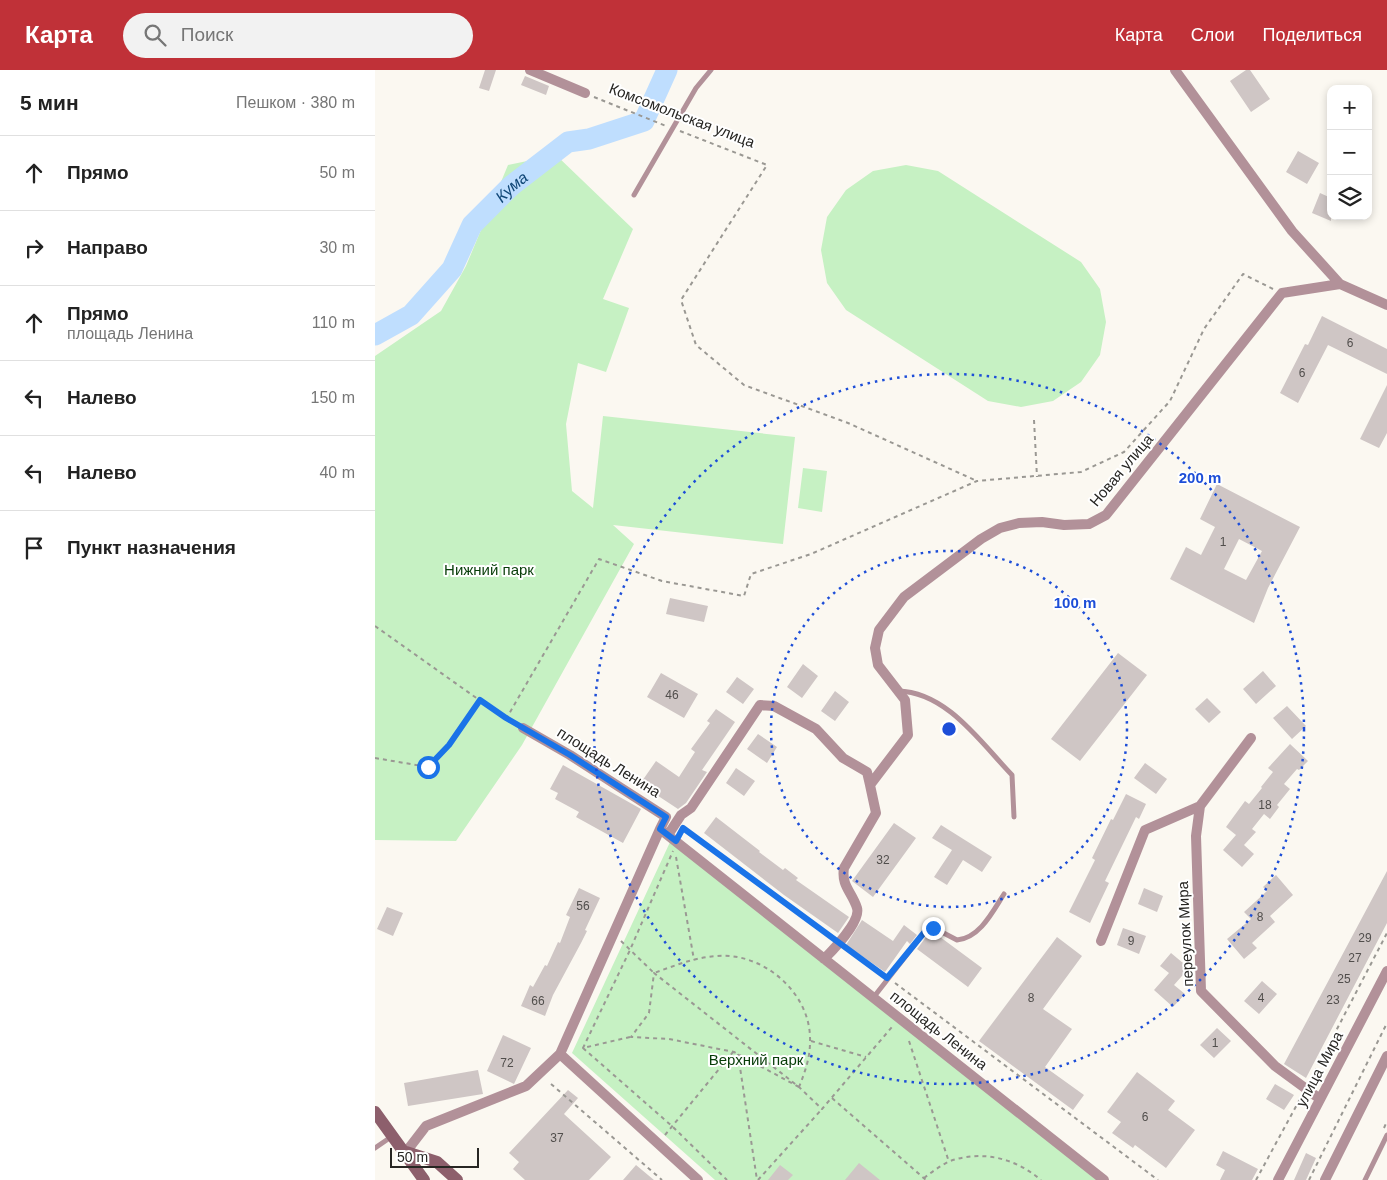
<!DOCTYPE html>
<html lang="ru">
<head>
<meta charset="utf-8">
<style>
  :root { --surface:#fff; --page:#f2f2f2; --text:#222; --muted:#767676; --line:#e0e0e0; --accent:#c03138 }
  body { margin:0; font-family:Helvetica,sans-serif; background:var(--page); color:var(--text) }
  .controls { position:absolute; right:15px; top:15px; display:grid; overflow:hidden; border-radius:10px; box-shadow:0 2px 8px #0003 }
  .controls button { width:45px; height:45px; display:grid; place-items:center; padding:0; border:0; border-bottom:1px solid var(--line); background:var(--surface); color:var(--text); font:25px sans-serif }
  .scale { position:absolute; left:15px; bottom:12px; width:89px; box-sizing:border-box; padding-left:5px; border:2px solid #272623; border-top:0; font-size:14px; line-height:18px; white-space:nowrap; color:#272623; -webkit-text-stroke:4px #fff; paint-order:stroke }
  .stop { position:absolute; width:15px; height:15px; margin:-11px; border:4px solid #1a73e8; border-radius:50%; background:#fff }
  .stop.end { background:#1a73e8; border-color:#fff; box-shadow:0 1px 5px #0008 }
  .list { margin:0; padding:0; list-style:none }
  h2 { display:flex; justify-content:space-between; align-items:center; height:65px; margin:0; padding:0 20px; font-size:21px }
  h2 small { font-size:16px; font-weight:400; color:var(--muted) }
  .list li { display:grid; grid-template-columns:32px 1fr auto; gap:15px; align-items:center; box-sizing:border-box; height:75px; padding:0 20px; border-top:1px solid var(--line) }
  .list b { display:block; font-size:19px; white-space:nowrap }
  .list p { margin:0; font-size:16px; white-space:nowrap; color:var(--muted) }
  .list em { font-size:16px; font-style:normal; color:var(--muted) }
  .icon { flex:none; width:28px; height:28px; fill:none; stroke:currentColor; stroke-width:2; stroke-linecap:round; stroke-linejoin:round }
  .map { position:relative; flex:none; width:1012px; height:1110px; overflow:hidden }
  header { display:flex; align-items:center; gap:30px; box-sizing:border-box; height:70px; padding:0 25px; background:var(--accent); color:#fff }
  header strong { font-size:24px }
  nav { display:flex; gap:28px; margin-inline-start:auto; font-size:18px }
  .search { width:350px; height:45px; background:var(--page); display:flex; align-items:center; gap:12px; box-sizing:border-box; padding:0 18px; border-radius:28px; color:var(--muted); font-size:19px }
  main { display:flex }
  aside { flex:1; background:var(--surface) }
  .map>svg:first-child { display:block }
  .green { fill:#c6f1c3 }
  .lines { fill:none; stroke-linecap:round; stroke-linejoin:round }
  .river { stroke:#bfdefe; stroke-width:21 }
  .building { fill:#cfc6c5; fill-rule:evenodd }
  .path { stroke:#9a9893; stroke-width:2; stroke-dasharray:4 4; stroke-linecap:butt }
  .lane { stroke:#b29199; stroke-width:5 }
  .street { stroke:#b29199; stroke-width:10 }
  .secondary { stroke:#8d5f6c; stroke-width:12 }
  .route { stroke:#1a73e8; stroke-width:6 }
  .ring { fill:none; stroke:#1d4ed8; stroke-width:2.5; stroke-dasharray:2.5 5 }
  .labels { text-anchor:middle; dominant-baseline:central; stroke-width:4; stroke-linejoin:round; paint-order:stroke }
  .number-label { font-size:12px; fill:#514e4c }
  .street-label { font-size:15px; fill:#272623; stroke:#fff }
  .park-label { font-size:15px; fill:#073d08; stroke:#fff }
  .water-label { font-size:16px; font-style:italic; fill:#104777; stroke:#fff }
  .centre { fill:#1d4ed8; stroke:#fff; stroke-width:2.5 }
  .ring-label { font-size:15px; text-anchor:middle; font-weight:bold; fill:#1d4ed8; stroke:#fff; stroke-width:4; stroke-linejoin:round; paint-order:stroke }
</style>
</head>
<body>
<header>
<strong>Карта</strong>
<div class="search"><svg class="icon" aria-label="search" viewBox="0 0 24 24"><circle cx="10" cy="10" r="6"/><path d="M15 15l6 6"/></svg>Поиск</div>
<nav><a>Карта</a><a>Слои</a><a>Поделиться</a></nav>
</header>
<main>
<aside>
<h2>5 мин<small>Пешком · 380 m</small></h2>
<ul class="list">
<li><svg class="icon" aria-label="ahead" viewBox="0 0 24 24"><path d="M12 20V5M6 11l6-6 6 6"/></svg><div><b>Прямо</b></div><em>50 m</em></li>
<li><svg class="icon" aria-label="right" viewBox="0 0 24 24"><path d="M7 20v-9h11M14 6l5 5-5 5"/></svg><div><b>Направо</b></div><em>30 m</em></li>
<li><svg class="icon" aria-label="ahead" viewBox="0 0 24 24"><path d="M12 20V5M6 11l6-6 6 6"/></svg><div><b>Прямо</b><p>площадь Ленина</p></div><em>110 m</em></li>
<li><svg class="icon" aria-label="left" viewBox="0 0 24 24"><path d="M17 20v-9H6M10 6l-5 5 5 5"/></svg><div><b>Налево</b></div><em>150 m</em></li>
<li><svg class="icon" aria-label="left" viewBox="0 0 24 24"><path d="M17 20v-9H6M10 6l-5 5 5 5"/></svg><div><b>Налево</b></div><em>40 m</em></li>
<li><svg class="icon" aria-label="arrive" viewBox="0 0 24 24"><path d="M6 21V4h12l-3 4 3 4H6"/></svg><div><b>Пункт назначения</b></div></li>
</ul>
</aside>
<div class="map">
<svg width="1012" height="1110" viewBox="0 0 1012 1110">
  <rect width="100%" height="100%" fill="#fbf8f1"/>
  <path class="green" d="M181,85L258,159L228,229L254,238L231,302L203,293L191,354L197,421L218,438L228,346L420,367L408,474L238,455L259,474L147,675L81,771L0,770V286L66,241L91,196L133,95Z
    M531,95L563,101L706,192L725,219L731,252L725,285L706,312L678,331L646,337L613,331L471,240L452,213L446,180L452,147L471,120L498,101Z
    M428,398L452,401L447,442L423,438Z
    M296,770L723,1110H340L197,983Z"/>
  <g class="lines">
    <path class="river" id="s1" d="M0,265L36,245L77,199L97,155L136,116L193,72L214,69L269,51L292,0"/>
  </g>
  <path class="building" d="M110,0H121L114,21L104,18Z
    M871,0H875L895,29L876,42L855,11Z
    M150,6L174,16L171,25L146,15Z
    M923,81L944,93L932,114L911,102Z
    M945,123L956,128V151L937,143Z
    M947,246L1012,279V304L953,275L923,333L905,323L930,274L933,275Z
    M1012,315V363L1004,378L985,369Z
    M842,414L925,457L893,518L879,553L795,509L811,477L826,485L840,457L825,449ZM864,469L887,481L871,510L849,499Z
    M295,528L333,536L329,552L291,544Z
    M743,583L772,605L705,691L676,669Z
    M428,594L443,606L427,628L412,617Z
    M888,601L901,616L881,634L868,619Z
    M286,603L323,624L309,648L272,627Z
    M362,607L379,619L368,634L351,622Z
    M460,621L474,632L460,651L446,641Z
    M832,628L846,642L834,653L820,639Z
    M912,636L931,656L917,669L898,648Z
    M341,639L360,652L327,700L332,702L311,733L303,739L265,714L281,691L304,707L320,682L316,679L335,653L332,651Z
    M383,664L402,677L392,693L372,679Z
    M915,674L933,691L924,700L922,699L909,714L915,719L902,735L904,737L895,749L889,744L877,759L881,762L869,775L879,784L867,797L848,780L861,765L851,757L870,731L874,734L887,718L886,717L898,702L893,698Z
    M770,693L792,709L781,724L759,708Z
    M188,695L266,739L248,773L201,747L204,742L180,729L183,723L175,719Z
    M361,698L380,711L369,726L351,713Z
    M751,724L771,734L764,749L761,747L730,811L734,813L715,853L694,842L720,790L717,788L736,749L738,750Z
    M341,747L385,781L384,782L408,800L410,798L423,808L421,810L474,847L463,863L409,825L329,763Z
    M519,753L541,768L498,827L477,811Z
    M566,755L617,787L607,802L588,790L572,815L559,807L577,780L557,768Z
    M1012,801V853L931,1008L909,994Z
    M901,805L918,825L895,846L900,852L877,873L882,878L869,889L852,869L876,849L869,842L892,821L888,817Z
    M204,818L225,828L210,860L212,861L206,873L178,925L170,946L146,936L155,915L158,917L170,895L172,896L183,872L185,873L195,847L191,845Z
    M769,818L788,826L782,842L763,834Z
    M12,837L28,843L18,866L2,859Z
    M487,850L518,871L529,855L542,865L535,874L532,871L510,902L471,875Z
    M748,858L771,866L764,884L742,875Z
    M554,863L561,864L607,898L593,917L542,879Z
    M682,867L707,886L668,939L697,959L670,997L709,1025L698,1040L604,971Z
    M796,883L814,898L799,915L810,924L798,937L779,920L794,903L785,896Z
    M887,911L902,924L884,944L869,931Z
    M842,958L856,971L839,988L825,975Z
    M128,965L156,978L139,1014L112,1001Z
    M103,1000L108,1024L33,1036L29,1013Z
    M762,1002L800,1031L793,1040L820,1060L791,1098L760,1075L758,1078L737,1063L746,1052L732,1042Z
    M900,1014L919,1025L909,1040L891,1029Z
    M193,1020L203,1028L189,1044L236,1087L214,1110H150L138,1099L144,1092L134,1083Z
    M848,1081L883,1099L877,1110H845L850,1100L841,1095Z
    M931,1083L941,1088L931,1110H919Z
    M484,1093L505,1110H470Z
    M261,1095L279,1110H248Z
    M405,1095L418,1105L413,1110H393Z"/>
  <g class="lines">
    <path class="path" d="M219,27L291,56
      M305,61L392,95L306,230L321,275L369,315L473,353L602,411
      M659,350L662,407
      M0,556L131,649
      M138,653L131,649L224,489L287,511L369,526L376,504L436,484L602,411L706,402L749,382L795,331L829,259L868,204L898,219
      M0,688L53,697L74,675L105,630
      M310,759L455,866
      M301,787L319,890
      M246,871L279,903C299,896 320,887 342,886C389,882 437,924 435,972C435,988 430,1002 424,1017
      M473,880L506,903
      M520,913L783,1110
      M255,967L208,978L255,880L298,781
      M436,971L491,987
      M534,971L574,1092
      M208,978L298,1057L352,1110
      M363,984L382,1110
      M936,1009L1012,863
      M176,1014L287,1110
      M424,1017L359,982L294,969L256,967L274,943L279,903L424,1017L447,1039L517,957
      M457,1028L551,1110
      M1009,1058L1012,1051
      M290,1065L358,982
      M549,1108C557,1102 566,1095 575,1091C608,1080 640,1088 666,1110
      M383,1110L447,1039
      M881,1110L925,1029
      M934,1110L1012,953"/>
    <path class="lane" d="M259,125L321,18L336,0
      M523,621C572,622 606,673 637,705L639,747
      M498,928L552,859L559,858L582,870C605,868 618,841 629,824
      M0,1078L16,1067
      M990,1110L1012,1065"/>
    <path class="street" d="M155,0L210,23
      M965,214L1012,235
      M148,658L195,685L291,747L285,759L729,1110
      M876,668L825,736L821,766L826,921L900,996L945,1029
      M293,765L306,745L316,738L385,635L399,636L441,659L468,688L492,702L495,715
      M726,871L770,760L825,736
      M449,889C458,880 486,851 482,838C477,822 466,816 469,798L501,743L495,715L533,665L530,630L503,595L500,578L504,560L529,527L606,469L625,458L644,453L667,452L689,455L714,454L731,445L907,223L965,214L917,161L800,0
      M185,984L323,1110
      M31,1082L51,1056L151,1016L185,984L285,759
      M903,1110L1012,901
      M950,1110L1012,986"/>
    <path class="secondary" d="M0,1042L49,1110
      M31,1082L62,1092L82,1110"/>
  </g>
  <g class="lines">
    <path class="route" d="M53,697L74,675L105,630L131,648L195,685L291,747L285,759L301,771L308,758L512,908L552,859L558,858"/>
  </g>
  <g class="ring">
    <circle cx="574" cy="659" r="178"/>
    <circle cx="574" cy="659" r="355"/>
  </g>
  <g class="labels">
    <g class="number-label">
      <text x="975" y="273">6</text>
      <text x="927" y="303">6</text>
      <text x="848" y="472">1</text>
      <text x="297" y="625">46</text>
      <text x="890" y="735">18</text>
      <text x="508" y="790">32</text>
      <text x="208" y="836">56</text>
      <text x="885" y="847">8</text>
      <text x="990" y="868">29</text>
      <text x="756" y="871">9</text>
      <text x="980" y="888">27</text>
      <text x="969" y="909">25</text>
      <text x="656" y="928">8</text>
      <text x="886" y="928">4</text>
      <text x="958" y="930">23</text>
      <text x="163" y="931">66</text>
      <text x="840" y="973">1</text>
      <text x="132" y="993">72</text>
      <text x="770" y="1047">6</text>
      <text x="182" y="1068">37</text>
    </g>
    <g class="street-label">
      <text transform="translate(307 45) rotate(21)">Комсомольская улица</text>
      <text transform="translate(746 400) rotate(-50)">Новая улица</text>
      <text transform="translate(234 692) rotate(32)">площадь Ленина</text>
      <text transform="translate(810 864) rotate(-93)">переулок Мира</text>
      <text transform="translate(564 960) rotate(38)">площадь Ленина</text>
      <text transform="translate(944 999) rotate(-62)">улица Мира</text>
    </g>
    <g class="park-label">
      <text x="114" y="499">Нижний парк</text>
      <text x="381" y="989">Верхний парк</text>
    </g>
    <g class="water-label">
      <text stroke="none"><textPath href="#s1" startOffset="206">Кума</textPath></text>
    </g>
  </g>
  <circle cx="574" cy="659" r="8" class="centre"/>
  <g class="ring-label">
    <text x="825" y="413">200 m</text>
    <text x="700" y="538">100 m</text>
  </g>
</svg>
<div class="controls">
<button>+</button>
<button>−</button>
<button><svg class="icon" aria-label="layers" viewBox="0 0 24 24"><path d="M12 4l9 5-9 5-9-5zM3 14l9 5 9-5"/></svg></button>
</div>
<div class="scale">50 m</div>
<div class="stop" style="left:53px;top:697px"></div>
<div class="stop end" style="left:558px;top:858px"></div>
</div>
</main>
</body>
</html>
